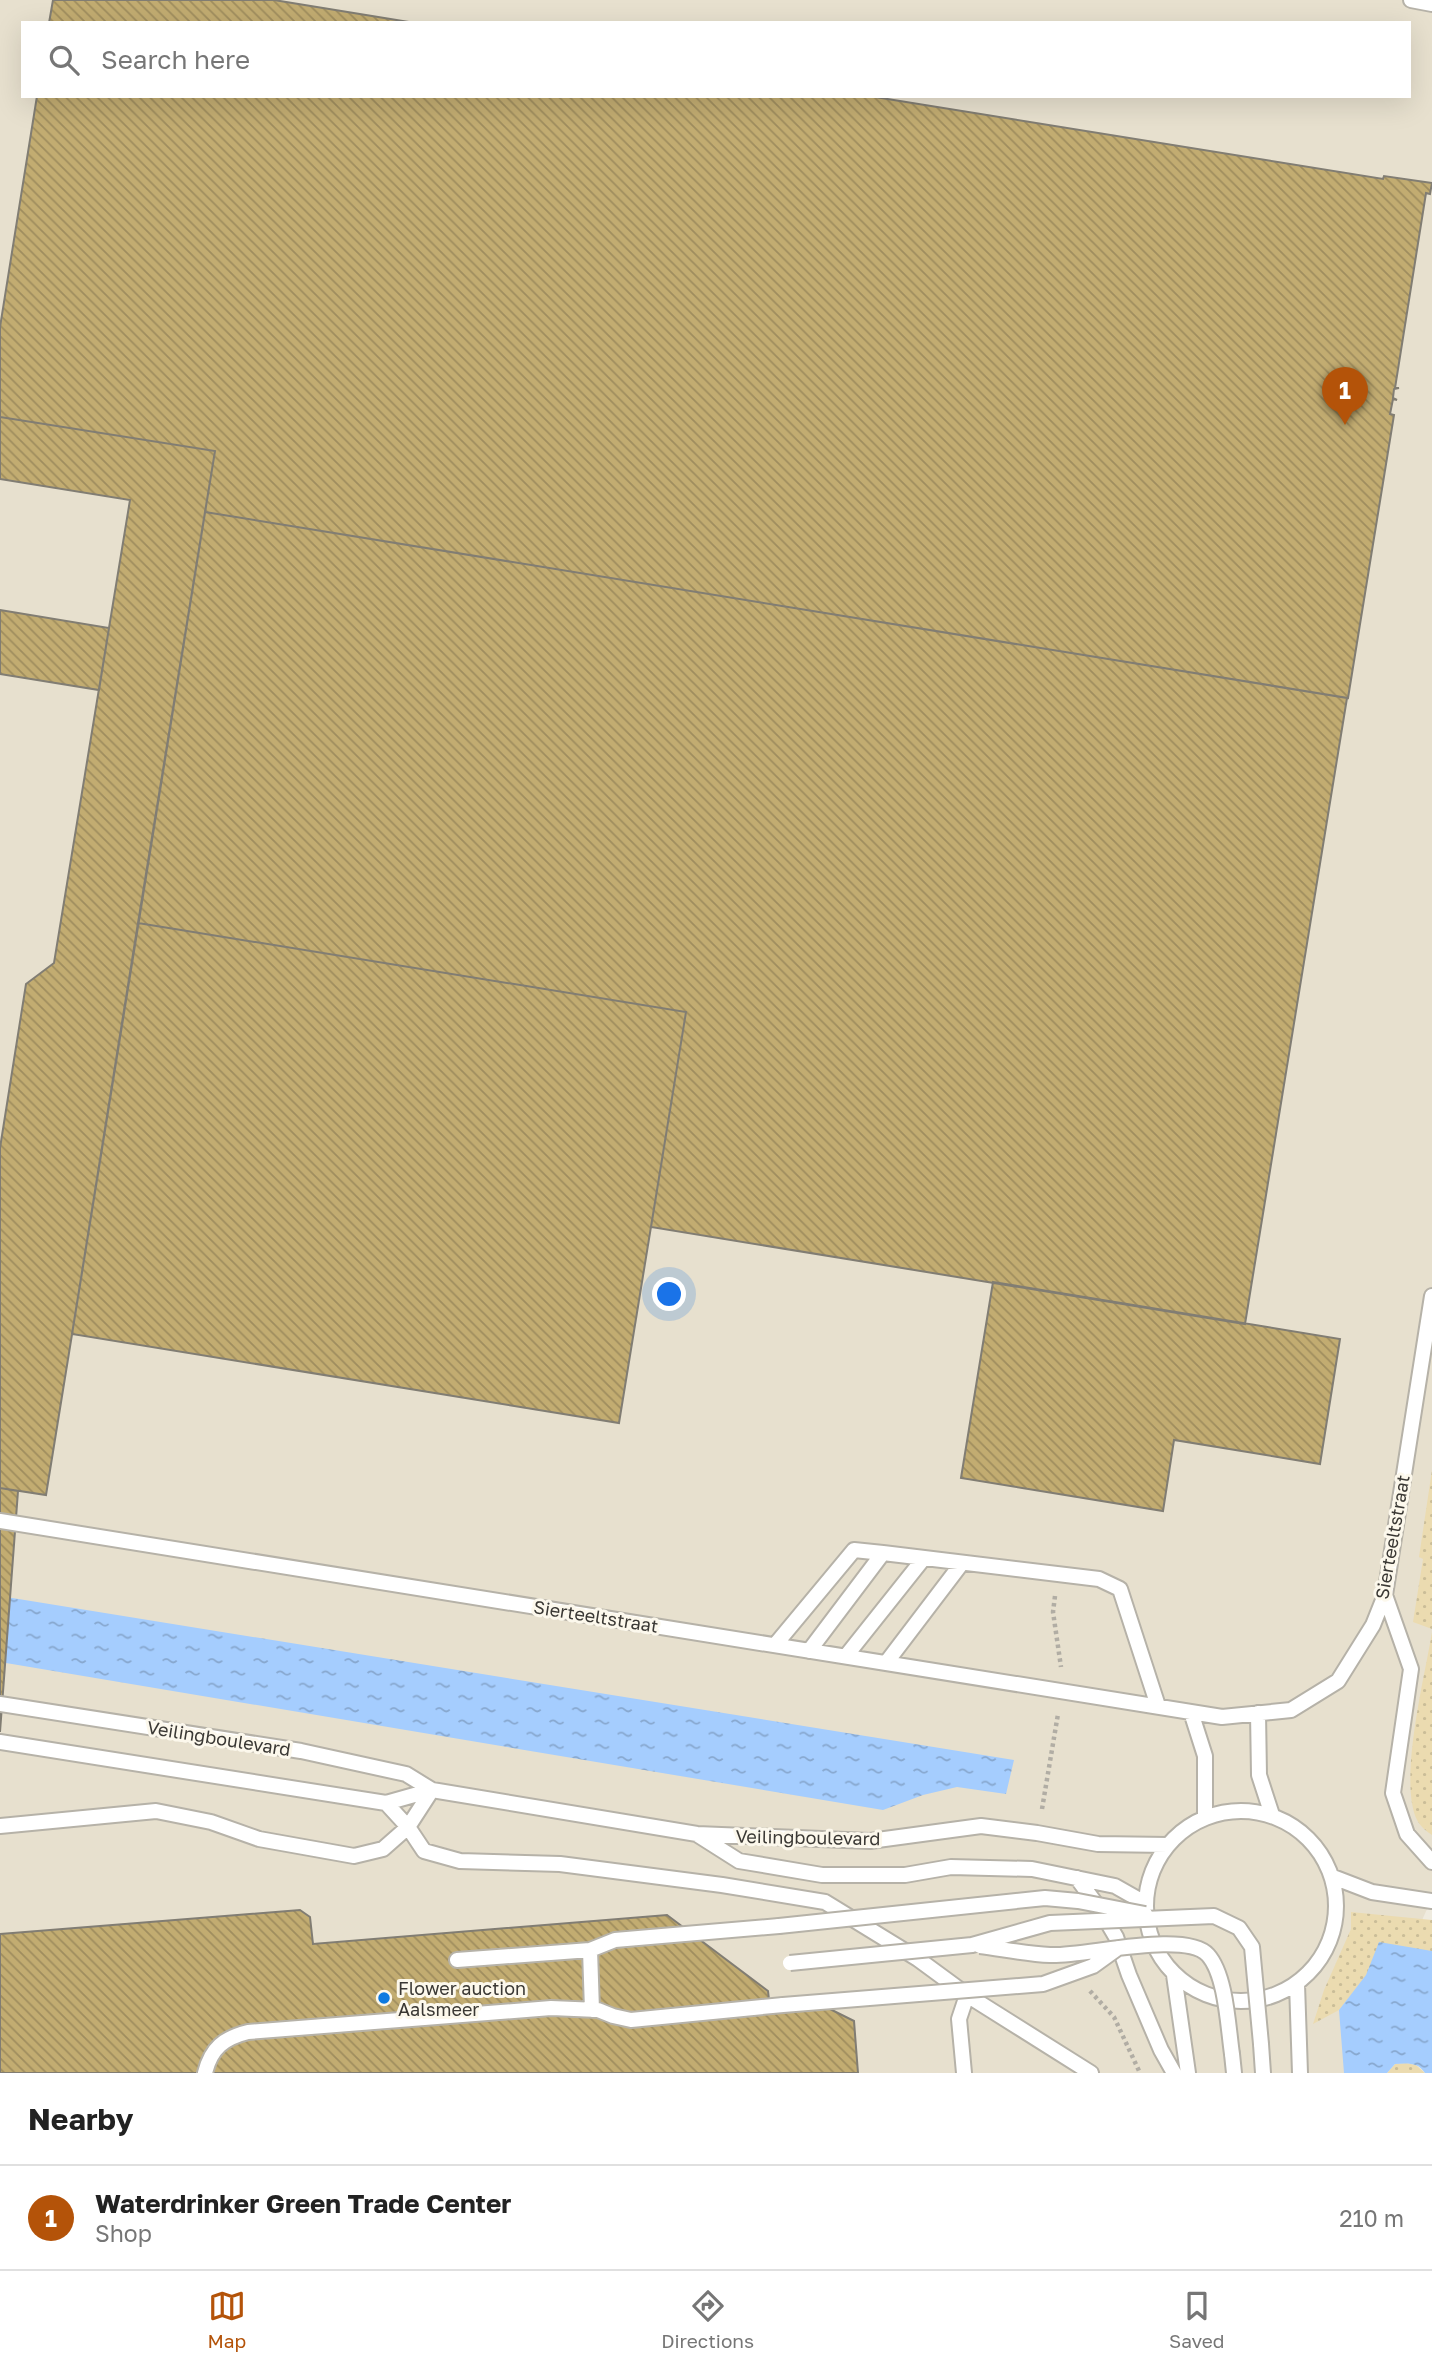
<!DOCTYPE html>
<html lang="en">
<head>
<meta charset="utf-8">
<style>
  :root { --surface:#fff; --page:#f2f2f2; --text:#222; --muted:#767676; --line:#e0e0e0; --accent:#b45309 }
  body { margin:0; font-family:"Golos Text",sans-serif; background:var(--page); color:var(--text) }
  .you { position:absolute; left:670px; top:1295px; width:24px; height:24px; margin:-18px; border:5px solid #fff; border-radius:50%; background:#1a73e8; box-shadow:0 0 0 10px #1a73e833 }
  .badge { display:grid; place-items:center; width:46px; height:46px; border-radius:50%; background:var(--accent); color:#fff; font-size:23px; font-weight:700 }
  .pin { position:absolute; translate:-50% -58px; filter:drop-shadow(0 2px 4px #0008) }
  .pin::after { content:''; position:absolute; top:37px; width:24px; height:21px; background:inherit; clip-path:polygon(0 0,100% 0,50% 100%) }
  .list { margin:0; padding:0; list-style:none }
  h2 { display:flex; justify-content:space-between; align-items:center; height:91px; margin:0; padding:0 28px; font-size:30px }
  h2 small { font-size:23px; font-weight:400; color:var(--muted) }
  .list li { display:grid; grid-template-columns:46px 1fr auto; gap:21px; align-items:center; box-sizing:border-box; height:105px; padding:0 28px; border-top:2px solid var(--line) }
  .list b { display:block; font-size:26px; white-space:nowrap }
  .list p { margin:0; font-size:23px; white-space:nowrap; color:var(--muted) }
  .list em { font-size:23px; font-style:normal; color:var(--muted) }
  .icon { flex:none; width:38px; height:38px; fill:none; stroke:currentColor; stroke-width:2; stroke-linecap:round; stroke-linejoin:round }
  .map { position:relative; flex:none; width:1432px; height:2073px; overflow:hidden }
  .search { position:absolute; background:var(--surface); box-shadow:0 7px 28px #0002; left:21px; right:21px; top:21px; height:77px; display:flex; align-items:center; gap:18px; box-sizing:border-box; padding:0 24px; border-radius:0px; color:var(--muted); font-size:26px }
  .sheet { height:196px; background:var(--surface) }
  nav { display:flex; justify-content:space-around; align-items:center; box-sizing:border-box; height:98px; border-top:2px solid var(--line); background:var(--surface); font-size:19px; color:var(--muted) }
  nav a { display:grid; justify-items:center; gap:4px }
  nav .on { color:var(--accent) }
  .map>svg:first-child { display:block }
  .built { fill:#e7e0ce; fill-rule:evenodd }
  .grass { fill:url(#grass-dots) }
  .water { fill:url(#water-ripples) }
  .building { fill:url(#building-back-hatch); stroke:#817d73; stroke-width:2 }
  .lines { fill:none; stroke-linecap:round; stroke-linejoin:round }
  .lane-casing { stroke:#b6b2a8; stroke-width:18 }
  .path { stroke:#b1ada4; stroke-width:4.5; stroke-dasharray:3.5 3.5; stroke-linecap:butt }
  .lane { stroke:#fff; stroke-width:14 }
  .lane-bridge-casing { stroke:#b6b2a8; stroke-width:18; stroke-linecap:butt }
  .lane-bridge { stroke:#fff; stroke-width:14 }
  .poi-dot { fill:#0d7ae1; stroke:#fcf8ec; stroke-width:2.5 }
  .labels { text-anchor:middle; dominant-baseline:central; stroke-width:6; stroke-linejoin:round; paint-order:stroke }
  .street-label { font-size:18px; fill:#3a3834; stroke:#fcf8ec }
  .poi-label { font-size:18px; fill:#3a3834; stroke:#fcf8ec; text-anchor:start }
</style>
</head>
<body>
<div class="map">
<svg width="1432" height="2073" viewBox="0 0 1432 2073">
  <defs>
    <pattern id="grass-dots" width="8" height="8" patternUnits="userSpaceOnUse" patternTransform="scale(1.75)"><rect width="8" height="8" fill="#ebdbb0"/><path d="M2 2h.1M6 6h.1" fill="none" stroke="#cabd98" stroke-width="1.8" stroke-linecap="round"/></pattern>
    <pattern id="water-ripples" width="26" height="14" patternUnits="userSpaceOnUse" patternTransform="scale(1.75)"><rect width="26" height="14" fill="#a5cdfe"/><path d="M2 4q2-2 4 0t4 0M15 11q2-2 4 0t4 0" fill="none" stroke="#87a7ce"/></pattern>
    <pattern id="building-back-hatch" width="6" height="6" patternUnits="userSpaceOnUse" patternTransform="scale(1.75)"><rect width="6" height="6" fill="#c2ac71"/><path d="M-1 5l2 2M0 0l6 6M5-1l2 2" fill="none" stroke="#9f8d5e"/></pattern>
  </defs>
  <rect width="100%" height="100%" fill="#efebdf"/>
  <path class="built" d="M0,0H1432V1898L1423,1918L1374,2073H0ZM23,23H1409V96H23Z"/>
  <path class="grass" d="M1432,1470V1629L1413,1622L1423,1559L1419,1557Z
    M1432,1632V1835C1426,1831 1421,1827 1417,1820C1398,1781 1425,1676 1432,1632Z
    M1351,1912L1432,1920V1951L1376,1954L1366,1976L1339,2010L1313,2024L1324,1990L1351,1929Z
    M1406,2063L1416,2065L1425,2073H1387L1395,2064Z"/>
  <path class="water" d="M0,1596L1014,1760L1006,1794L957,1787L923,1795L883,1810L0,1662Z
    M1379,1942L1432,1951V2073H1425C1418,2062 1407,2063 1395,2064L1387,2073H1344L1339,2010L1366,1975Z"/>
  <path class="building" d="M53,0H274L415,23H49Z
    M37,96H869L1383,179L1384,176L1432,183L1430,194L1426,193L1395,388H1399L1394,389L1393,398L1397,400L1393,399L1390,414L1394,415L1348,698L205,512L215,451L0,417V327Z
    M0,417L215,451L46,1495L0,1488V1148L26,984L54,963L130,500L0,479Z
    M205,512L1347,698L1245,1324L651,1227L686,1012L138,923Z
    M0,610L109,628L99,690L0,674Z
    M138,923L686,1012L619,1423L72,1334Z
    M993,1282L1340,1339L1320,1464L1174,1440L1163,1511L961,1478Z
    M0,1488L18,1491L0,1732Z
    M300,1910L310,1917L313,1944L667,1915L768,1991L770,2008L822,2005L854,2021L858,2073H0V1934Z"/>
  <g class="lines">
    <defs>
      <path id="lane" d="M1411,0L1432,4
        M0,1521L1222,1717L1291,1710L1338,1681L1373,1625L1385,1595L1432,1296
        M1385,1595L1411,1669L1393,1793L1407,1834L1432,1862
        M775,1645L854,1550L883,1553
        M809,1651L883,1553L1099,1579L1120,1589L1158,1706
        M846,1656L924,1558
        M886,1663L962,1563
        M0,1704L301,1751L406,1774L432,1790L697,1834L870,1841L981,1826L1037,1833L1098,1844L1168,1845
        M1191,1712L1205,1756V1817
        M1258,1713L1259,1775L1272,1815
        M0,1742L386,1803L432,1790
        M386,1803L408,1827L424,1851L460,1861L560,1864L722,1885L825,1902L918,1959L967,1995L1091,2073
        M1146 1906a95 95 0 1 1 190 0a95 95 0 1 1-190 0Z
        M0,1826L156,1811L211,1822L259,1839L354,1856L383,1849L408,1827L432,1790
        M698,1835L739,1861L822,1875H905L951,1867L1032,1869L1115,1886L1145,1903
        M1333,1877L1372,1892L1432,1901
        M1077,1878L1099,1908L1116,1937L1129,1975L1161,2050L1174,2073
        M590,1950L592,2010
        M457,1960L590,1950L615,1940L779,1926
        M1174,1975L1188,2073
        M1297,1984L1300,2073
        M1261,2044L1263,2073
        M1232,2054L1234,2073
        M205,2073C211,2048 224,2038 248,2032L551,2008L598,2010L613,2016L631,2020L783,2005
        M964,2073L959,2019L967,1995"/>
    </defs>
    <use href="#lane" class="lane-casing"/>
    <path class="path" d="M1055,1596L1053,1612L1061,1667
      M1042,1809L1058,1714
      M1090,1991L1114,2017L1140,2073"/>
    <use href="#lane" class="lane"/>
    <defs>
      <path id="lane-bridge" d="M779,1926L1045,1898L1078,1901L1145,1914
        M980,1946C1003,1949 1027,1954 1050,1955C1083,1957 1185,1930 1208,1955C1226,1975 1228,2027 1232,2054
        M790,1963L972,1945L1050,1923L1214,1916L1239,1928L1252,1947L1261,2044
        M783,2005L1043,1984L1093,1966L1118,1948"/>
    </defs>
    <use href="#lane-bridge" class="lane-bridge-casing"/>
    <use href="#lane-bridge" class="lane-bridge"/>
  </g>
  <circle class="poi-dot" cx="384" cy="1998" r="7"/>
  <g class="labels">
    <g class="street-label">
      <text transform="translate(1392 1537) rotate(-80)">Sierteeltstraat</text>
      <text transform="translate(596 1616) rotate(9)">Sierteeltstraat</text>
      <text transform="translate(219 1738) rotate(9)">Veilingboulevard</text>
      <text transform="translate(808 1837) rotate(1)">Veilingboulevard</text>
    </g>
    <g class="poi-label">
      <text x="398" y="1988">Flower auction<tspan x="398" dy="21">Aalsmeer</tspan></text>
    </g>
  </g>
</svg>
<div class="you"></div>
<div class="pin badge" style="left:1345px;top:425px">1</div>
<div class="search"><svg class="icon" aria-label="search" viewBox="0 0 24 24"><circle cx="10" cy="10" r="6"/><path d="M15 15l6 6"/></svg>Search here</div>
</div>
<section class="sheet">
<h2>Nearby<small></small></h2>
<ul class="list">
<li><span class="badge">1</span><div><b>Waterdrinker Green Trade Center</b><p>Shop</p></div><em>210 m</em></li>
</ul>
</section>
<nav>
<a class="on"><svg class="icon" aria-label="map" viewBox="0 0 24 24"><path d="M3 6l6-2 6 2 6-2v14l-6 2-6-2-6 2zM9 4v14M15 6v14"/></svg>Map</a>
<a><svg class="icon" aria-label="directions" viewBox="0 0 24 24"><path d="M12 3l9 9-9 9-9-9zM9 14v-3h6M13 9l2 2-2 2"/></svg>Directions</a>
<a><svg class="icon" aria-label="saved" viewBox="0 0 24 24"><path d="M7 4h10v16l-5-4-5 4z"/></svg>Saved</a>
</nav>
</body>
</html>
